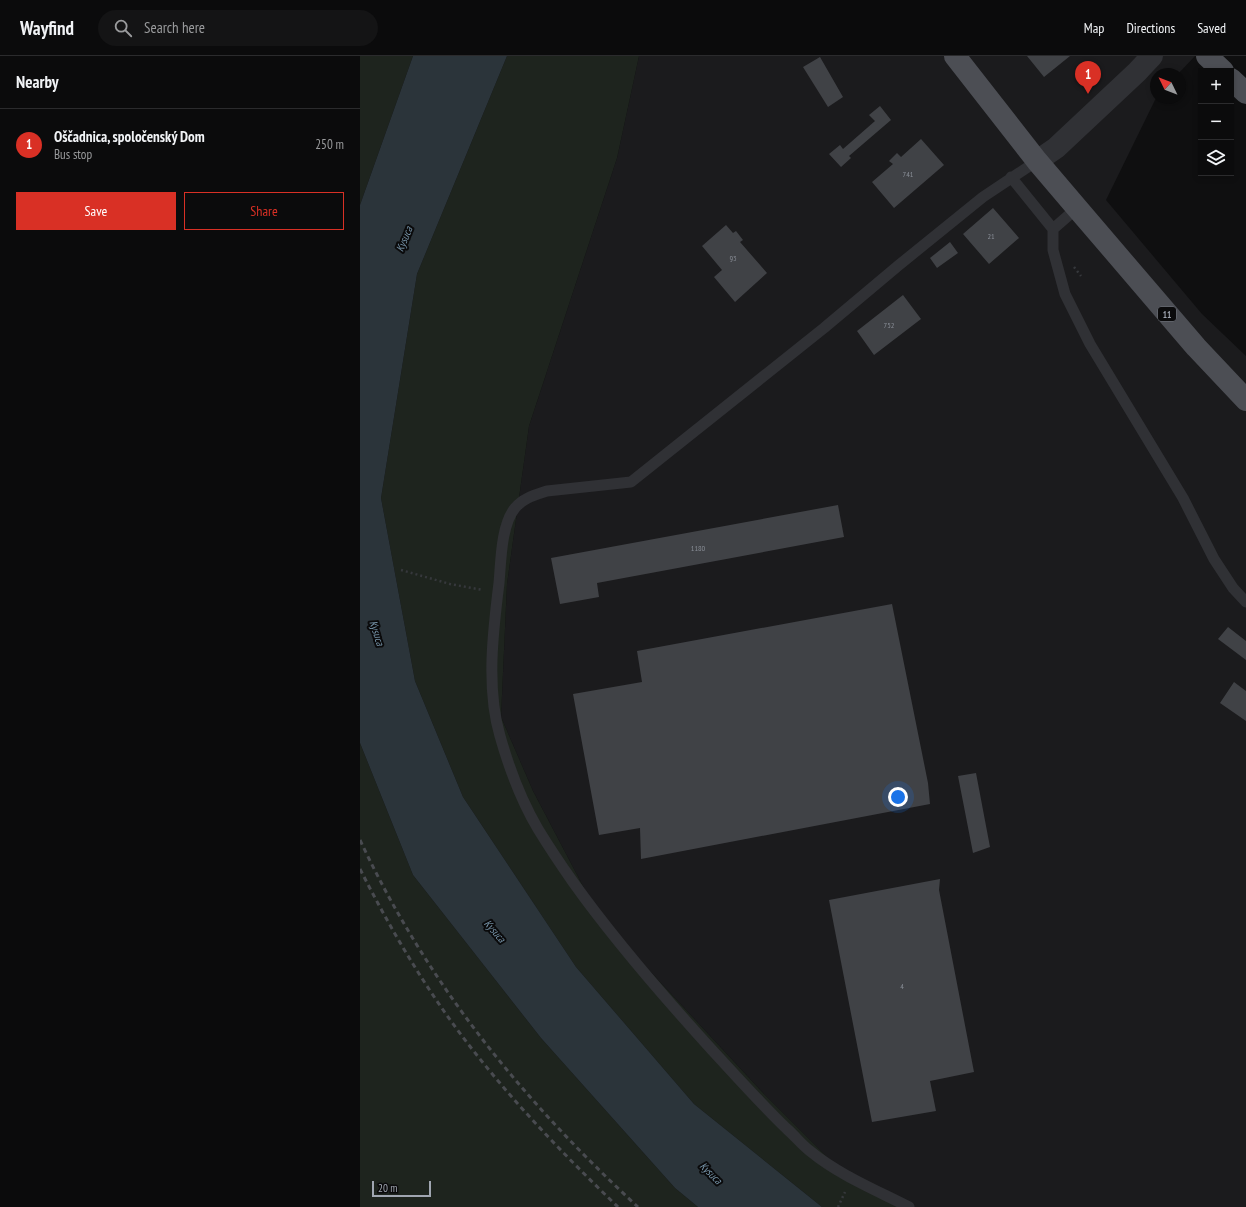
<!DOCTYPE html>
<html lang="en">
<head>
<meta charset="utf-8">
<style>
  :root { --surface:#0b0b0c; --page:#141415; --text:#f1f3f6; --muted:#9a9b9d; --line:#2b2b2d; --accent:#d93025 }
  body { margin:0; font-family:"PT Sans Narrow",sans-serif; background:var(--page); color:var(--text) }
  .controls { position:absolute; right:12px; top:12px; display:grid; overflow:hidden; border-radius:0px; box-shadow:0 2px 6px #0003 }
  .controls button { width:36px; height:36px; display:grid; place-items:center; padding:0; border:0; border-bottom:1px solid var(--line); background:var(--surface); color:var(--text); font:20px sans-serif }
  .compass { position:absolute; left:790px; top:12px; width:36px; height:36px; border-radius:50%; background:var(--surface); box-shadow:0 2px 6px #0003; rotate:313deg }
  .scale { position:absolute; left:12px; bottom:10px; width:59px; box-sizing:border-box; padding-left:4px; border:2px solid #a0a6b1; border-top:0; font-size:11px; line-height:14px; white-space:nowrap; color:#a0a6b1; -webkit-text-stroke:3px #0a0a0b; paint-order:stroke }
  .you { position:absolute; left:538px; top:741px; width:14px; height:14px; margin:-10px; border:3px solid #fff; border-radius:50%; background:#1a73e8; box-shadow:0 0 0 6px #1a73e833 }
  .badge { display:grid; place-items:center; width:26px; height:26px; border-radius:50%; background:var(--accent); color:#fff; font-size:13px; font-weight:700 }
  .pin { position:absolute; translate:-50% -33px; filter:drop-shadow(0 1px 2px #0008) }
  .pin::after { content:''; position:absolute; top:21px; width:14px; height:12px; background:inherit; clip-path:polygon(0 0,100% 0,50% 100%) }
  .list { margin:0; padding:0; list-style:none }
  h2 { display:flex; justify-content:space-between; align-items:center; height:52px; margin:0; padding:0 16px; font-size:17px }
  h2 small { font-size:13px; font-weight:400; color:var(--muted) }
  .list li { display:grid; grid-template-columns:26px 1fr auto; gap:12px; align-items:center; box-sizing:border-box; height:72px; padding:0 16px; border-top:1px solid var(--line) }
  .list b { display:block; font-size:15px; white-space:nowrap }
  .list p { margin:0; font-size:13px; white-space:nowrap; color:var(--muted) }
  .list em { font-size:13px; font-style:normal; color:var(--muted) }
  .actions { display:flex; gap:8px; padding:12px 16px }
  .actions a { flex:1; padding:9px 0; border:1px solid var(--accent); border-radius:0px; text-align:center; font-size:14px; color:var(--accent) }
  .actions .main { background:var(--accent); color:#fff }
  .icon { flex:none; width:22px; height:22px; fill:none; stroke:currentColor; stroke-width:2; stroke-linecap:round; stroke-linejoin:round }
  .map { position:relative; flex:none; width:886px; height:1151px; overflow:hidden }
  header { display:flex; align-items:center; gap:24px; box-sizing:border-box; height:56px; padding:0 20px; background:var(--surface); border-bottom:1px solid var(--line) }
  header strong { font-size:19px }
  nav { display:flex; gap:22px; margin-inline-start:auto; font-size:14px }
  .search { width:280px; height:36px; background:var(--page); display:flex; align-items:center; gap:10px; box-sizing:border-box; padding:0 14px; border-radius:22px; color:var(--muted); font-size:15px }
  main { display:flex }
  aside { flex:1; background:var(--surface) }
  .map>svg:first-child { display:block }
  .built { fill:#1b1b1d }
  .green { fill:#1e241e }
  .water { fill:#2b343a }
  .building { fill:#404246 }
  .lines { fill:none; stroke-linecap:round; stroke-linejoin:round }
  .path { stroke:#36383c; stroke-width:2.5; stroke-dasharray:2 3; stroke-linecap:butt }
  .lane { stroke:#303135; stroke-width:11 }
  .street { stroke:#303135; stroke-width:22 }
  .primary { stroke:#4c4e54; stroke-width:22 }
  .rail { stroke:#494b50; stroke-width:3; stroke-dasharray:5 4; stroke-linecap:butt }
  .labels { text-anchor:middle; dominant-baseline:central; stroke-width:4; stroke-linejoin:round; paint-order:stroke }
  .number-label { font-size:8px; fill:#888d96 }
  .shield { fill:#0a0a0b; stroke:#73777f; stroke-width:1 }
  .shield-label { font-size:9px; font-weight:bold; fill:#a0a6b1 }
  .water-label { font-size:11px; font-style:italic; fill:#7896ab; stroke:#0a0a0b }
</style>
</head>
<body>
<header>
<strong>Wayfind</strong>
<div class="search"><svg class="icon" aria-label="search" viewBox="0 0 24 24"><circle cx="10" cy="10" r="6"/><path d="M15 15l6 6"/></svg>Search here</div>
<nav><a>Map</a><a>Directions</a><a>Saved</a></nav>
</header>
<main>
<aside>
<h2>Nearby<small></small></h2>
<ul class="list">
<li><span class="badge">1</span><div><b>Oščadnica, spoločenský Dom</b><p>Bus stop</p></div><em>250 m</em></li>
</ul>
<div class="actions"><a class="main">Save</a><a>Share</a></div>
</aside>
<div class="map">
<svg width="886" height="1151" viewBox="0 0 886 1151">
  <rect width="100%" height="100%" fill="#0f0f10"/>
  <path class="built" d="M279,0H835L818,18H796V42L746,144L842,258L886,300V1151H549L485,1119L404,1038L247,869L236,855L173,735L141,661L147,528L169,370L257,102Z"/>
  <path class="green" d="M0,0H53L0,149Z
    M147,0H279L257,102L169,370L147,528L141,661L173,735L236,855L247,869L404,1038L485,1119L549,1151H462L334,1048L216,911L103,741L55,625L21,442L57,218Z
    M0,687L53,819L181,982L315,1132L338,1151H0Z"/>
  <path class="water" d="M53,0H147L57,218L21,442L55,625L103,741L216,911L334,1048L462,1151H338L315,1132L181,982L53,819L0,687V149Z"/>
  <path class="building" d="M667,0H710L684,21Z
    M460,1L483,41L468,51L443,11Z
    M520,50L531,64L489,100L491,102L481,111L469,98L480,89L483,93L515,65L509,59Z
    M561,83L584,109L534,152L512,126L533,108L529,105L537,97L541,101Z
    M633,152L659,182L629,208L603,178Z
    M366,169L373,177L376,175L383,184L380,186L407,217L375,246L354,221L362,214L342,190Z
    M590,186L598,197L577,212L570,202Z
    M543,239L561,263L514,299L497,275Z
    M478,449L484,481L237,527L239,541L200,548L191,502Z
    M532,548L568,727L570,748L281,803L280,772L239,779L213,638L282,626L277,595Z
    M868,571L886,585V604L858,583Z
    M874,626L886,635V665L860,647Z
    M616,717L630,791L613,797L598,720Z
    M580,823L579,834L614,1016L570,1025L576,1055L512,1066L469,844Z"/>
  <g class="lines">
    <path class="path" d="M714,211L721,220
      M41,514L90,528L123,534
      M478,1151L485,1136"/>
    <path class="lane" d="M651,121L693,173
      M717,152L693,173V194L705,238L730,288L823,442L854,503L873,532L886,546
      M549,1151C516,1134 479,1119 450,1095C442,1089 435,1080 427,1073C401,1048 377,1021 352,994C303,940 255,885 213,826C201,809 189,791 178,773C161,744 149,712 140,680C126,633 133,575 139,527C141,505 141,469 155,452C163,442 175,439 187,435L271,426L464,272L539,209L623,141L677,105"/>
    <path class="street" d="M677,105L696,92L777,16L792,0"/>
    <path class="primary" d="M595,0L677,105L717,152L836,291L886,344
      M847,0L863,15
      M871,23L886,37"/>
    <path class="rail" d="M0,784C67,927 162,1044 278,1151
      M0,813C32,876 68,937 112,993C156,1049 206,1101 258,1151"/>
  </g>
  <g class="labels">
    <g class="number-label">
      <text x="548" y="118">741</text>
      <text x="631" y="180">21</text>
      <text x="373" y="202">93</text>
      <text x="529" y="269">752</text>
      <text x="338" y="492">1180</text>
      <text x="542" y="930">4</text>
    </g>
    <rect class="shield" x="798" y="251" width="18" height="14" rx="3"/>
    <g class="shield-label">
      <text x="807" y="258">11</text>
    </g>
    <g class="water-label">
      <text transform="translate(44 183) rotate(-68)">Kysuca</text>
      <text transform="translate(17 577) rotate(72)">Kysuca</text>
      <text transform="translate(135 875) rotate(49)">Kysuca</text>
      <text transform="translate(351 1117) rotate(45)">Kysuca</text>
    </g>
  </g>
</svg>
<div class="controls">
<button>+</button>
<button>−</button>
<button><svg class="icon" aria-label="layers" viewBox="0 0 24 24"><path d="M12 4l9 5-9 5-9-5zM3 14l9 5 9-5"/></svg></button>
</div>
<svg class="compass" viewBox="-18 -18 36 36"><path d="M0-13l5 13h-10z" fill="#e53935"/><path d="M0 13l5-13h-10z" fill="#9a9b9d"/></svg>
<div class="scale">20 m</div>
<div class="you"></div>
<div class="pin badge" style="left:728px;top:38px">1</div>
</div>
</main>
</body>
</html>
